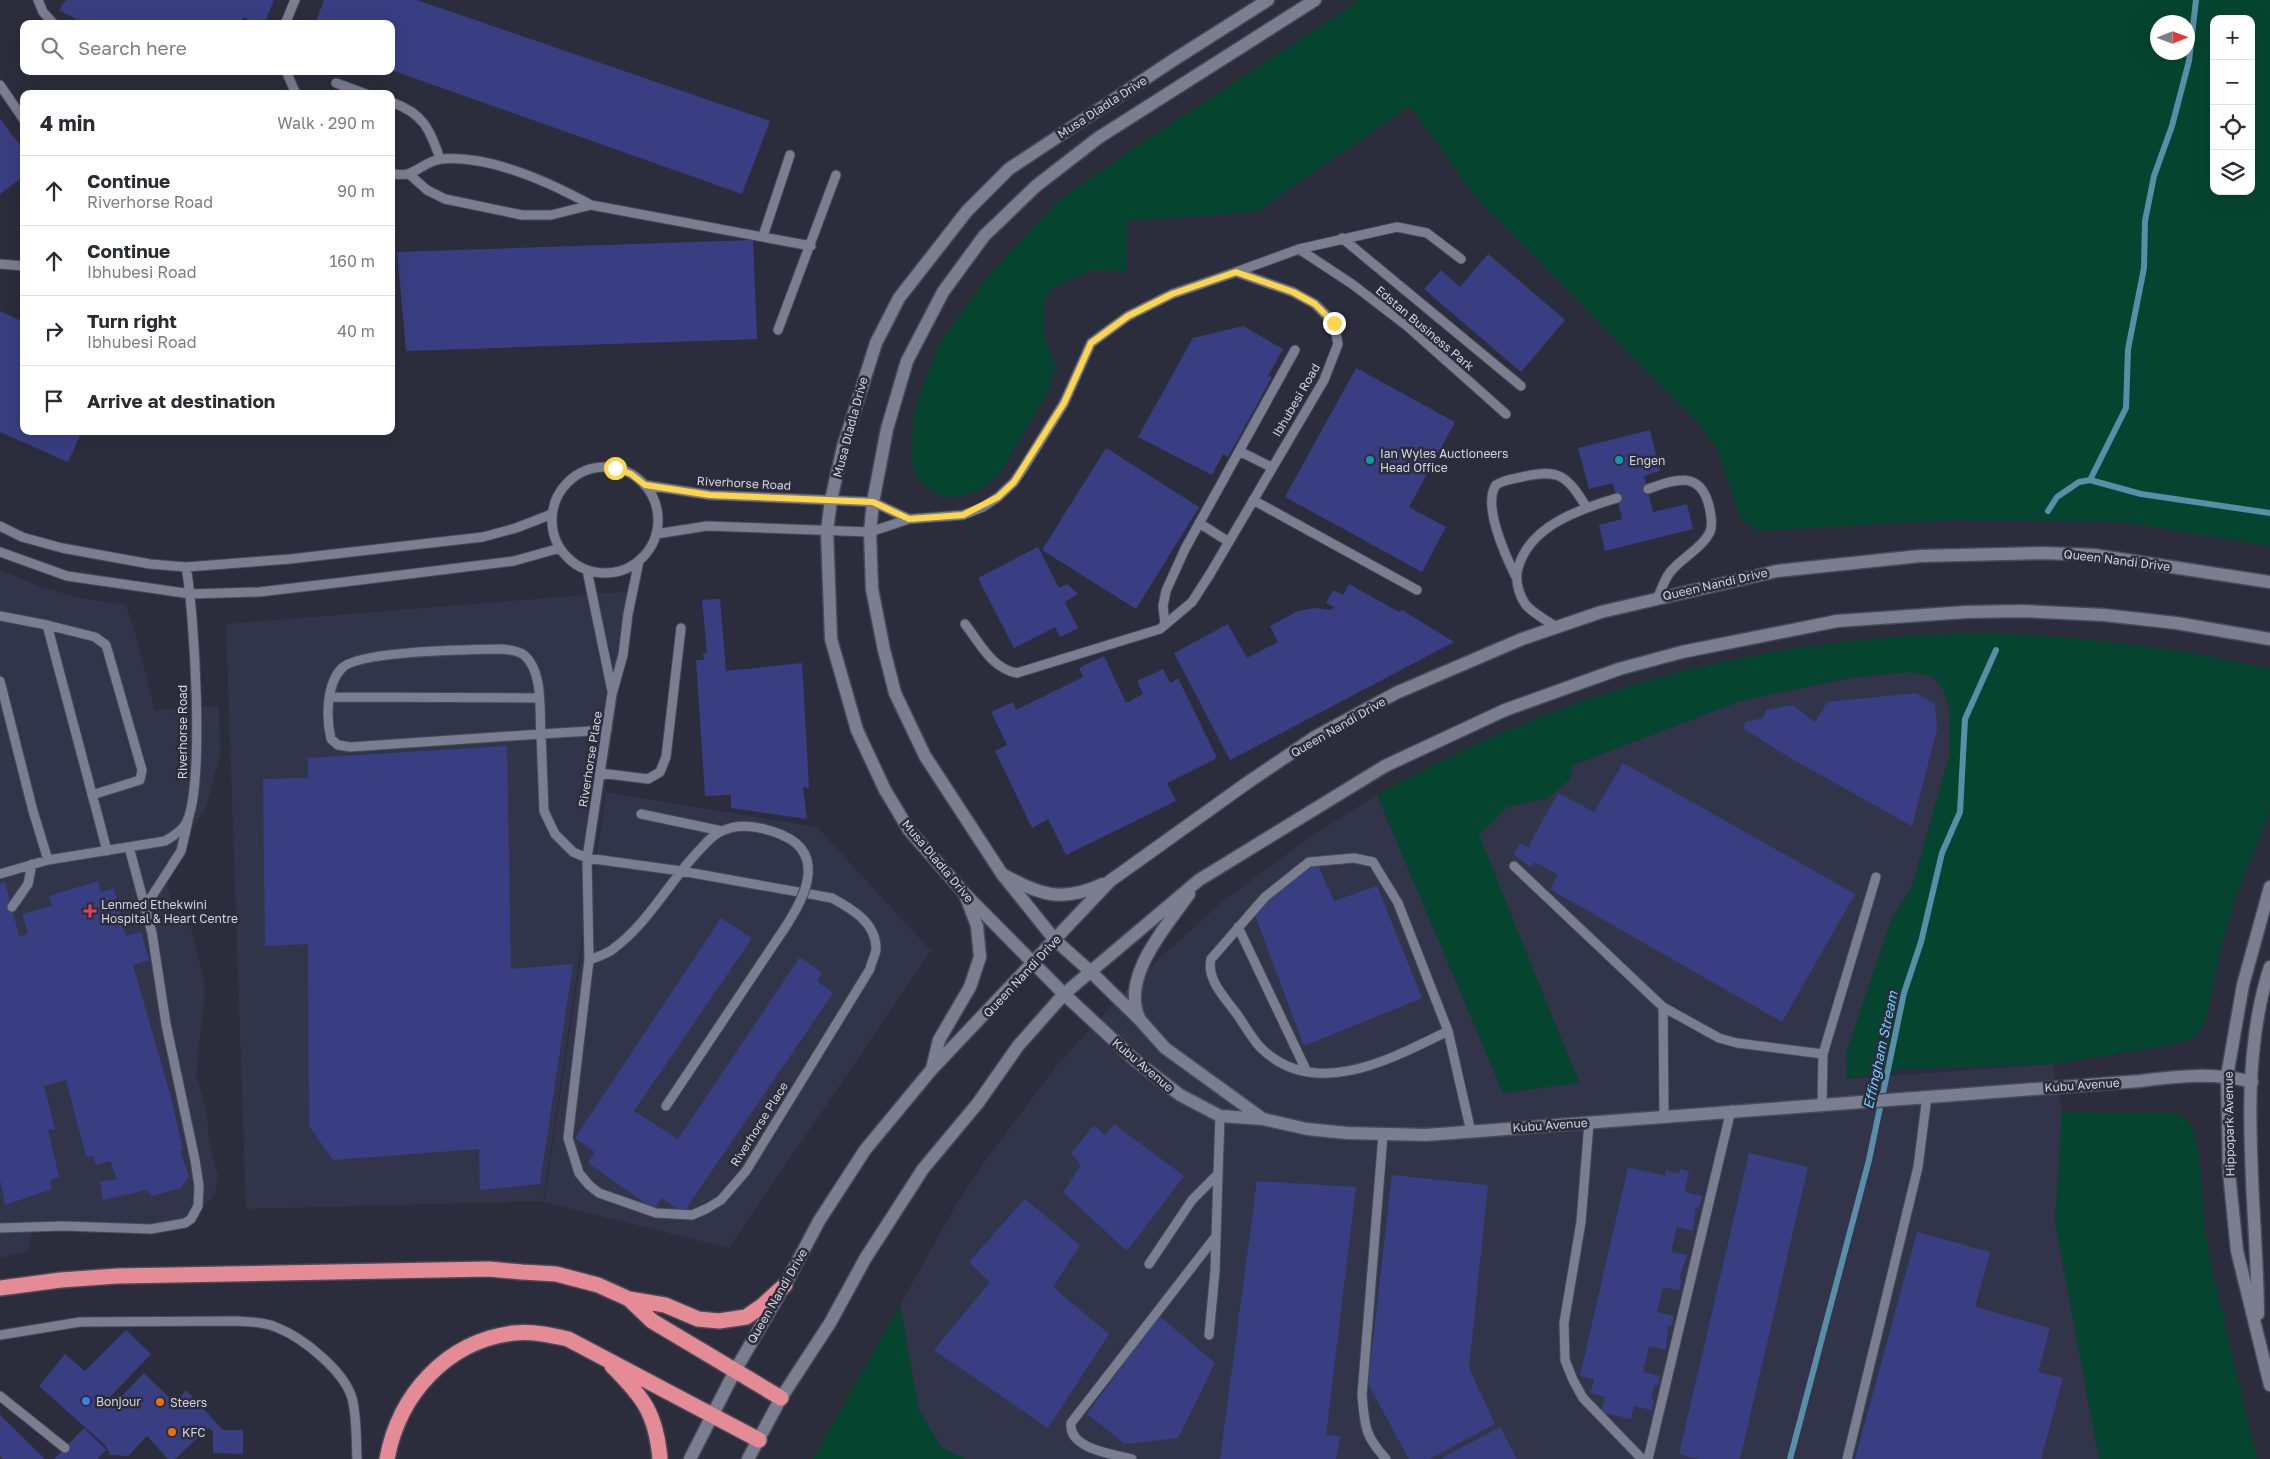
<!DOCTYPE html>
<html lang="en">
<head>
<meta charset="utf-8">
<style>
  :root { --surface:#fff; --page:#f2f2f3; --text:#2b2b33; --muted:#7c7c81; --line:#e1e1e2 }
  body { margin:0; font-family:"Golos Text",sans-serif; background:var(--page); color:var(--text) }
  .controls { position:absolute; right:15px; top:15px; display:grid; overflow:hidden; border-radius:10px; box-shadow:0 5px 20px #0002 }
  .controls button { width:45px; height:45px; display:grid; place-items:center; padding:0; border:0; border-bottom:1px solid var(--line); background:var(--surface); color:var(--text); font:25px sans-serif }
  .compass { position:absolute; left:2150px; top:15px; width:45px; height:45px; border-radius:50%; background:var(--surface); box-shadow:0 5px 20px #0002; rotate:89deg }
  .stop { position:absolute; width:15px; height:15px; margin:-11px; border:4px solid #ffd54a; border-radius:50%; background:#fff }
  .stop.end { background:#ffd54a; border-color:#fff; box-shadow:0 1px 5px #0008 }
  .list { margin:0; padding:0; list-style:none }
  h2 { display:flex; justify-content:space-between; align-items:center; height:65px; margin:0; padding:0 20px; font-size:21px }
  h2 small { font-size:16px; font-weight:400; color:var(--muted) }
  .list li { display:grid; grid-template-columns:32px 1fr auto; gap:15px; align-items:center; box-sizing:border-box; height:70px; padding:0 20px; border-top:1px solid var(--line) }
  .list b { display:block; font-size:19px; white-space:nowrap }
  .list p { margin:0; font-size:16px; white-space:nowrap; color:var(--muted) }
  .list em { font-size:16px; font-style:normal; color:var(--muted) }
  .icon { flex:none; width:28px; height:28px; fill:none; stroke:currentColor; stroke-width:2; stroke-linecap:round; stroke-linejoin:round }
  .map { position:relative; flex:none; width:2270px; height:1459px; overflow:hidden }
  .search { position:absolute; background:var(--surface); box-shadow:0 5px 20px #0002; left:20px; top:20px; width:375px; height:55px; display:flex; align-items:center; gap:12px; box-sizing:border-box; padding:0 18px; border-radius:10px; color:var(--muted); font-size:19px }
  .panel { position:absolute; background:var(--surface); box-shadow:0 5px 20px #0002; left:20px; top:90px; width:375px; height:345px; border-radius:10px }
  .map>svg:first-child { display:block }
  .built { fill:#32354a }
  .green { fill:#054530; fill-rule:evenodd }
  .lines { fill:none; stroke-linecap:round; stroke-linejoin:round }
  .stream { stroke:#588ea8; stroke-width:6 }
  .building { fill:#393e82 }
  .service-casing { stroke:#484a56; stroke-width:11 }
  .minor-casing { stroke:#484a56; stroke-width:15 }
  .tertiary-casing { stroke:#484a56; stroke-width:15 }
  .secondary-casing { stroke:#484a56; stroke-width:15 }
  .motorway-casing { stroke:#484a56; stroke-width:18 }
  .service { stroke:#7b7e90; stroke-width:9 }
  .minor { stroke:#7b7e90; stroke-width:12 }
  .tertiary { stroke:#7b7e90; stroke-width:12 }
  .secondary { stroke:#7b7e90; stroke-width:12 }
  .motorway { stroke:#e48b96; stroke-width:15 }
  .service-bridge-casing { stroke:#484a56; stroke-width:11; stroke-linecap:butt }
  .service-bridge { stroke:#7b7e90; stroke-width:9 }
  .route { stroke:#ffd54a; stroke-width:6 }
  .culture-dot { fill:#0f9aa8; stroke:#2b2d3c; stroke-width:2 }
  .health-dot { fill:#e0444e; stroke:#2b2d3c; stroke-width:2 }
  .shop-dot { fill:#3f7fe0; stroke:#2b2d3c; stroke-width:2 }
  .food-dot { fill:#e8710a; stroke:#2b2d3c; stroke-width:2 }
  .labels { text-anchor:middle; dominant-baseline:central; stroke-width:5; stroke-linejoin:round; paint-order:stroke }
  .street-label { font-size:12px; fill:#d2d4dd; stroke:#2b2d3c }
  .poi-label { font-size:12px; fill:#d2d4dd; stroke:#2b2d3c; text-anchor:start }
  .water-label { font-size:14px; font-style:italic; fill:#6dcfff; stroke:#2b2d3c }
</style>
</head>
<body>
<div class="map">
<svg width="2270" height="1459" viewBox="0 0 2270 1459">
  <rect width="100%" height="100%" fill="#2b2d3c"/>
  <path class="built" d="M0,570L41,587L80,598L126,605L134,628L155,710L219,706L220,755L206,807L169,862L164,875L171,898L191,927L204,981L205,992L196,1075L207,1113L209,1143L218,1176L215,1194L209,1202L188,1213L190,1227L32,1231L28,1251L0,1258Z
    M634,591L543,1201L246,1209L226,624Z
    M1908,672L1932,676L1943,689L1950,712L1949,757L1912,886L1891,920L1846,1054L1847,1079L2053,1064L2062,1112L2055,1222L2099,1459H966L942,1448L919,1410L900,1305L956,1205L988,1157L1058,1064L1137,979L1223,901L1316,833L1377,795L1503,1093L1579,1082L1478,835L1507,807L1548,798L1573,765L1740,701L1849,678Z
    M606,792L817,827L931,951L729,1248L544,1202Z"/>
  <path class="green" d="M1360,0H2270V546L2122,522L1952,520L1759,531L1741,519L1717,448L1699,424L1476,198L1410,106L1256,212L1127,221L1126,272L1090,270L1048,291C1040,320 1042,338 1056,365L1048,392L999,475L980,490L963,496L943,497L928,489L915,475L911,453L915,407L937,348L984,281L1056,203L1131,150ZM2214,19H2251V191H2214ZM2158,22H2188V52H2158Z
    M1991,633C2086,637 2178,647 2270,669V810L2235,899L2223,939L2206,1021L2194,1037L2172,1045L2053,1064L1903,1069L1847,1079L1846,1054L1891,920L1912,886L1949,757L1950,712L1943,689L1932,676L1908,672L1849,678L1740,701L1573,765L1570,779L1548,798L1507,807L1479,835L1579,1083L1503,1093L1377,795C1575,684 1765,636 1991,633Z
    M2062,1112L2179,1113L2191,1126L2198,1147L2205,1231L2213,1273L2257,1459H2099L2055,1222Z
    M900,1305L919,1410L942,1448L966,1459H813Z"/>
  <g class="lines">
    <path class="stream" d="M2090,480L2126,408L2128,349L2144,268L2145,221L2154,176L2172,126L2189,61L2196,0
      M2048,511L2057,497L2079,482L2090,480L2141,494L2270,513
      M1790,1459L1869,1160L1904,993L1921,942L1942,853L1960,812L1965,719L1996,650"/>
  </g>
  <path class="building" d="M66,0H274L264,24H256L244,17L240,24H85L59,10Z
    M324,0H417L770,121L742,194L391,70V24H315Z
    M0,119L24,150V176L0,194Z
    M753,240L757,339L406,351L397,252Z
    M1488,254L1565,320L1521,372L1424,289L1441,270L1460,287Z
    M0,311L24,322V431H82L68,462L0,432Z
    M1243,326L1283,349L1268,376L1272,377L1228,457L1223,454L1212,475L1138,437L1193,338Z
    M1356,368L1455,422L1409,507L1446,527L1422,572L1285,497Z
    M1650,430L1660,471L1644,476L1653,512L1687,504L1693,529L1605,551L1599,525L1622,519L1617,498L1613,483L1589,489L1578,448Z
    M1106,448L1199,507L1136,609L1042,550Z
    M1038,547L1059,588L1067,584L1078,594L1065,602L1078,628L1060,637L1055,627L1014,648L978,578Z
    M1349,584L1399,612L1402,610L1454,642L1230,760L1174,653L1228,624L1247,658L1278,642L1270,626L1298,611L1314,608L1331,610L1334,607L1326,603L1333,590L1343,595Z
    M720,599L726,671L802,663L809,788L803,787L807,819L731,808V795L705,796L696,660H704L703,653H707L702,600Z
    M1104,656L1126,703L1143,694L1137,681L1163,669L1170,683L1178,678L1217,758L1167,783L1176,801L1066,855L1048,819L1032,828L995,751L1007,745L991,712L1013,702L1016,710L1083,677L1079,668Z
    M1916,693L1935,704L1937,729L1912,826L1792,759L1743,728L1746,722L1763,718L1766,710L1793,705L1815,722L1827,702Z
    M507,746L511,969L573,964L540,1184L480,1190L479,1149L333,1160L309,1126L308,944L265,946L263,779L308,778V758Z
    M1623,763L1855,894L1782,1022L1550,889L1558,875L1535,862L1531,867L1513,854L1520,843L1528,847L1558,793L1594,812Z
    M1316,861L1334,901L1377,886L1422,998L1304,1046L1254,912Z
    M98,881L101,892L114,889L126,936L141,932L149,960L133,965L172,1101L183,1150L180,1151L189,1176L181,1188L152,1196L146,1190L103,1200L100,1182L117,1179L110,1161L95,1165L93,1156L86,1157L66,1080L44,1086L55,1129L48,1130L59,1177L50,1180L52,1189L5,1205L0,1179V884L5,882L19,936L28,934L22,914L52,906L49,896Z
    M721,918L752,938L634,1111L678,1139L800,957L822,973L817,981L833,993L683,1213L662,1198L654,1209L588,1163L595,1152L575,1138Z
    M1114,1124L1184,1176L1127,1251L1063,1192L1081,1166L1071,1153L1094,1125L1105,1135Z
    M1749,1153L1808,1167L1740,1459H1699L1679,1454Z
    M1628,1167L1665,1176L1666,1170L1679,1174L1680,1169L1689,1171L1685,1192L1702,1196L1699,1208L1696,1207L1693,1231L1677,1227L1671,1252L1687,1255L1679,1279L1682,1280L1679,1290L1663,1287L1657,1312L1674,1316L1671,1326H1668L1666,1350L1649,1346L1643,1372L1660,1376L1658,1386L1654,1385L1651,1399L1654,1400L1652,1410L1634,1406L1631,1419L1601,1412L1605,1397L1591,1393L1594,1379L1580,1376Z
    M1392,1175L1488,1185L1469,1368L1495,1424L1429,1459H1409L1368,1384Z
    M1257,1181L1356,1187L1326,1435L1340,1436L1336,1459H1220Z
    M1025,1199L1080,1245L1053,1287L1109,1334L1048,1428L934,1350L990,1282L969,1262Z
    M1917,1232L1990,1252L1975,1307L2050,1328L2038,1372L2063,1378L2041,1459H1855Z
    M1159,1316L1215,1363L1178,1438L1125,1444L1087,1414Z
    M126,1330L151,1354L110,1397L117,1401L144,1373L175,1403L186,1390L223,1430H243V1454L213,1453V1431L208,1428L175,1459H168L147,1436L128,1456L110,1455L105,1445L39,1386L65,1354L85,1371Z
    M0,1415L45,1459H3L0,1456Z
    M1500,1427L1517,1459H1443L1442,1458Z
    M84,1428L106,1450L97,1459H54Z"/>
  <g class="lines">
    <defs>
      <path id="service" d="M38,0L43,12L54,24
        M285,24L295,0
        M286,71L296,94
        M336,83L366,94
        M0,85L24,120
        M391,102C423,113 430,129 440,159
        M391,174C397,174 405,176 410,173C421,169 429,160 442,159C491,155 549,182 591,205L551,215H522L445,199L427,190L409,174
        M591,205L811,246
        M763,236L790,155
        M1342,238L1521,386
        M1299,249L1397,227L1427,233L1461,259
        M0,264L24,266
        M1236,272L1299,249L1352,284L1407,326L1506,414
        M778,330L836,175
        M1239,451L1271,467
        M552 520a53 53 0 1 1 106 0a53 53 0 1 1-106 0Z
        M645,485L710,495L873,502L909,519
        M1648,489C1674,480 1700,469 1709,506C1711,514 1713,524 1710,532C1702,548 1683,557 1672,570C1665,577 1662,588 1658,597
        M1253,500L1417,590
        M1199,523L1229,542
        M0,526L22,537L62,548L150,564L186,567L290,559L483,537L516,528L552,514
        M656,534L707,526L870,532L909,519L963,515L983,507L998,497L1014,482L1024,467L1064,403L1091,343L1128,316L1172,294L1236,272L1293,292L1315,304L1334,323L1338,344L1324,380L1210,574L1192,602L1160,629L1017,673C992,669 979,642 965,624
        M0,552L67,576L191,594L259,592L344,582L514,561L560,548
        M587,570L612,691
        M1516,577C1506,557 1482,505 1496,485C1503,480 1513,479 1522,477C1560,468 1567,476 1587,508
        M0,616L47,625
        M1165,625L1163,606L1166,591L1185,549L1295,350
        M1557,627C1547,621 1534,614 1526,605C1518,594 1514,577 1519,565C1532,525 1580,509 1617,498
        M502,649C509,650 518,650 524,655C544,672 539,711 541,734L350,747L338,745L331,739C326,719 326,684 342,668C360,650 473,650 502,649Z
        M0,681L33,811L48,860
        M330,697L539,698
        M607,730L541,734L544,811L555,834L573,852L587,858L681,871L832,898C852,909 877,923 876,950C875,956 871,963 870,969L746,1171L721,1200L706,1209L692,1215L656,1213L599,1193L589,1185L579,1173L568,1138L589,960L587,858L612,694L623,655L628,614L639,561
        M600,773L648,779L660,772L666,757L681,628
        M92,795L140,780L142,770L106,645L95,637L47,625L100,824L107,851
        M641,814L722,831
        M1514,866L1663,1007L1719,1038L1737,1043L1823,1054
        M0,874L48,860L165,841C172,837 180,832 185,825C206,793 194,609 186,567
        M12,907L28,884L32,864
        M145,907L181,851L188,821
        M1238,927L1307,1072
        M589,960C597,957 607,954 613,949C646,925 667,886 694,856C702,848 711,835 722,831C741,822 763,827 782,835
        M1663,1007L1664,1116
        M1448,1031C1393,1058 1314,1102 1260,1047C1251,1037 1244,1024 1236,1013C1225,998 1206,979 1211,959L1265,897L1309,862L1354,858L1373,862L1398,903L1448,1031L1471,1132
        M1822,1105L1823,1054L1876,877
        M666,1106L778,938
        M1589,1123L1581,1222L1564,1323L1565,1360L1573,1380L1583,1398L1642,1459
        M1383,1135L1362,1395C1365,1426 1364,1435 1386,1459
        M0,1228L63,1226L151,1229L185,1223L191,1219L198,1206L199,1186L195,1160L166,1024L152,933L129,847
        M1149,1264L1192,1200L1218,1174L1220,1116
        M0,1335L80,1322L237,1321C251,1322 265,1322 278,1328C303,1338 344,1371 352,1398C357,1417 356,1439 357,1459
        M1209,1335L1215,1271L1218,1174
        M0,1396L65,1448
        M1132,1459C1113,1454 1068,1449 1071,1423L1216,1236
        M1648,1459L1731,1110
        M1847,1459L1918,1167L1927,1096"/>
      <path id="minor" d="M1091,972L1140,1020L1165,1048L1263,1119
        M1064,994L1136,1061L1180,1095L1220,1116L1263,1119L1307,1129L1347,1133L1426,1135L2140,1081C2178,1076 2214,1072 2252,1082"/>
      <path id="tertiary" d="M2270,887L2243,985L2227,1076L2229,1172L2237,1251L2270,1385
        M1091,972L1055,940L1002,874L925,756L895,693L884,650L872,589L870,532L873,502L887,429L907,361L943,292L984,236L1036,186L1098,138L1315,0
        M1064,994L965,894L909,830L885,790L857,730L831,639L827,531L831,500L843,447L876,343L899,298L967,211L1009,169L1175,59L1268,0
        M2258,1314C2257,1203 2235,1073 2270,967"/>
      <path id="secondary" d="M1002,874C1039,895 1062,903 1103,884
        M1140,1020C1119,978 1166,927 1189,894
        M932,1069L939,1040L970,987L980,957L977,926L965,894
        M690,1459L736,1369L785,1285L819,1221L865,1150L932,1069L1110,881L1247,783L1315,737L1396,693L1522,639L1601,612L1777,571L1920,556L2044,553L2094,555L2270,582
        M748,1459L781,1398L830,1323L865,1259L923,1169L978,1103L1018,1046L1064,994L1199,880L1385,766L1505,710L1619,669L1682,652L1837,621L1966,612L2023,611L2104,615L2176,623L2270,639"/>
      <path id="motorway" d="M0,1288L61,1280L117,1276L489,1269L522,1272L556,1274L598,1285L629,1299L665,1305L698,1319L719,1321L746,1317L762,1306L785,1285
        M629,1299L652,1321L781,1398
        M612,1366C643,1397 656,1413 660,1459
        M387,1459C399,1394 447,1341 514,1333C532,1331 550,1335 568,1339L759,1440"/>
    </defs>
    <use href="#service" class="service-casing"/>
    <use href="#minor" class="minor-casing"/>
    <use href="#tertiary" class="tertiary-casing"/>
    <use href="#secondary" class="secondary-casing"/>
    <use href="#motorway" class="motorway-casing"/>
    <use href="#service" class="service"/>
    <use href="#minor" class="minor"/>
    <use href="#tertiary" class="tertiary"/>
    <use href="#secondary" class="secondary"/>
    <use href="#motorway" class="motorway"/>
    <defs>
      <path id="service-bridge" d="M778,938C799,908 832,856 782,835"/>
    </defs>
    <use href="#service-bridge" class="service-bridge-casing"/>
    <use href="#service-bridge" class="service-bridge"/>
  </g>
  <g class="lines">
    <path class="route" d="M615,468L631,474L645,485L710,495L873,502L909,519L963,515L998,497L1014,482L1064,403L1091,343L1128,316L1172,294L1236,272L1293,292L1315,304L1334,323"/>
  </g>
  <g class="culture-dot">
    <circle cx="1370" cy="460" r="5"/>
    <circle cx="1619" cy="460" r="5"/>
  </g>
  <path class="health-dot" d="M87.5 903.5h5v5h5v5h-5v5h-5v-5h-5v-5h5z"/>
  <circle class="shop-dot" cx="86" cy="1401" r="5"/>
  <g class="food-dot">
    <circle cx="160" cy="1402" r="5"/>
    <circle cx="172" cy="1432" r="5"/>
  </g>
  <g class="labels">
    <g class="street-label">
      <text transform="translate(1102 107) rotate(-33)">Musa Dladla Drive</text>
      <text transform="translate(1425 328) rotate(40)">Edstan Business Park</text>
      <text transform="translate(1296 400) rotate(-60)">Ibhubesi Road</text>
      <text transform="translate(850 427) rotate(-75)">Musa Dladla Drive</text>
      <text transform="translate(744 483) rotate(3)">Riverhorse Road</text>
      <text transform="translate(2117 560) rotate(7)">Queen Nandi Drive</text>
      <text transform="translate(1715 584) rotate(-13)">Queen Nandi Drive</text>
      <text transform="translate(1338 727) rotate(-30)">Queen Nandi Drive</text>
      <text transform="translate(182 732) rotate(-90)">Riverhorse Road</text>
      <text transform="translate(590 759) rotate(-81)">Riverhorse Place</text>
      <text transform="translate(938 861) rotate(50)">Musa Dladla Drive</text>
      <text transform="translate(1022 976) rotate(-47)">Queen Nandi Drive</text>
      <text transform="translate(1143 1065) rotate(40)">Kubu Avenue</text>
      <text transform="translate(2082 1085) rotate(-4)">Kubu Avenue</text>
      <text transform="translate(759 1124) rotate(-58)">Riverhorse Place</text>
      <text transform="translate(2229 1124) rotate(-91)">Hippopark Avenue</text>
      <text transform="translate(1550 1125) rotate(-4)">Kubu Avenue</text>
      <text transform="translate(777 1296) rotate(-60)">Queen Nandi Drive</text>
    </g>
    <g class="poi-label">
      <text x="1380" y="453">Ian Wyles Auctioneers<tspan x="1380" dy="14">Head Office</tspan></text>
      <text x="1629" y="460">Engen</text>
      <text x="101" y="904">Lenmed Ethekwini<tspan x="101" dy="14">Hospital &amp; Heart Centre</tspan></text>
      <text x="96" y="1401">Bonjour</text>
      <text x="170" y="1402">Steers</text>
      <text x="182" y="1432">KFC</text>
    </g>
    <g class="water-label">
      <text transform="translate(1880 1050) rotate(-78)">Effingham Stream</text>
    </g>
  </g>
</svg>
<div class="controls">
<button>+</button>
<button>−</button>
<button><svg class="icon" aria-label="locate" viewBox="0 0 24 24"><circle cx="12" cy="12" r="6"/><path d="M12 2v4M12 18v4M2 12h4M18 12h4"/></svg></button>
<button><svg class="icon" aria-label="layers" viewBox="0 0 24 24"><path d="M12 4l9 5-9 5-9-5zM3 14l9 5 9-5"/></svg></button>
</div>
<svg class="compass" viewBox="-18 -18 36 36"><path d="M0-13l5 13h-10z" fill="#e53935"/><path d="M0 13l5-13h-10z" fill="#7c7c81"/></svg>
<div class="stop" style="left:615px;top:468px"></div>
<div class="stop end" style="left:1334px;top:323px"></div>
<div class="search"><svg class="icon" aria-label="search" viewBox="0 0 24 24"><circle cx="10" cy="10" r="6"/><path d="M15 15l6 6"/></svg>Search here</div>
<section class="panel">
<h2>4 min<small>Walk · 290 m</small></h2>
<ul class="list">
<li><svg class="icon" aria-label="ahead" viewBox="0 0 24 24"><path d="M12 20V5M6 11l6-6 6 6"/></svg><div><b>Continue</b><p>Riverhorse Road</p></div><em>90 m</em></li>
<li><svg class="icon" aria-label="ahead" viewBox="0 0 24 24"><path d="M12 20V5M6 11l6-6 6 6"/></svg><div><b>Continue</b><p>Ibhubesi Road</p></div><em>160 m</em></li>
<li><svg class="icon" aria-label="right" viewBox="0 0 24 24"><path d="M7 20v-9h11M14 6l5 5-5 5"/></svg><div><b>Turn right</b><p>Ibhubesi Road</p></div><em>40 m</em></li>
<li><svg class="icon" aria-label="arrive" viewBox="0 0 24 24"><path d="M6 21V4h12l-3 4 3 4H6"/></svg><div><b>Arrive at destination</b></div></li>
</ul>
</section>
</div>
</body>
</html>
